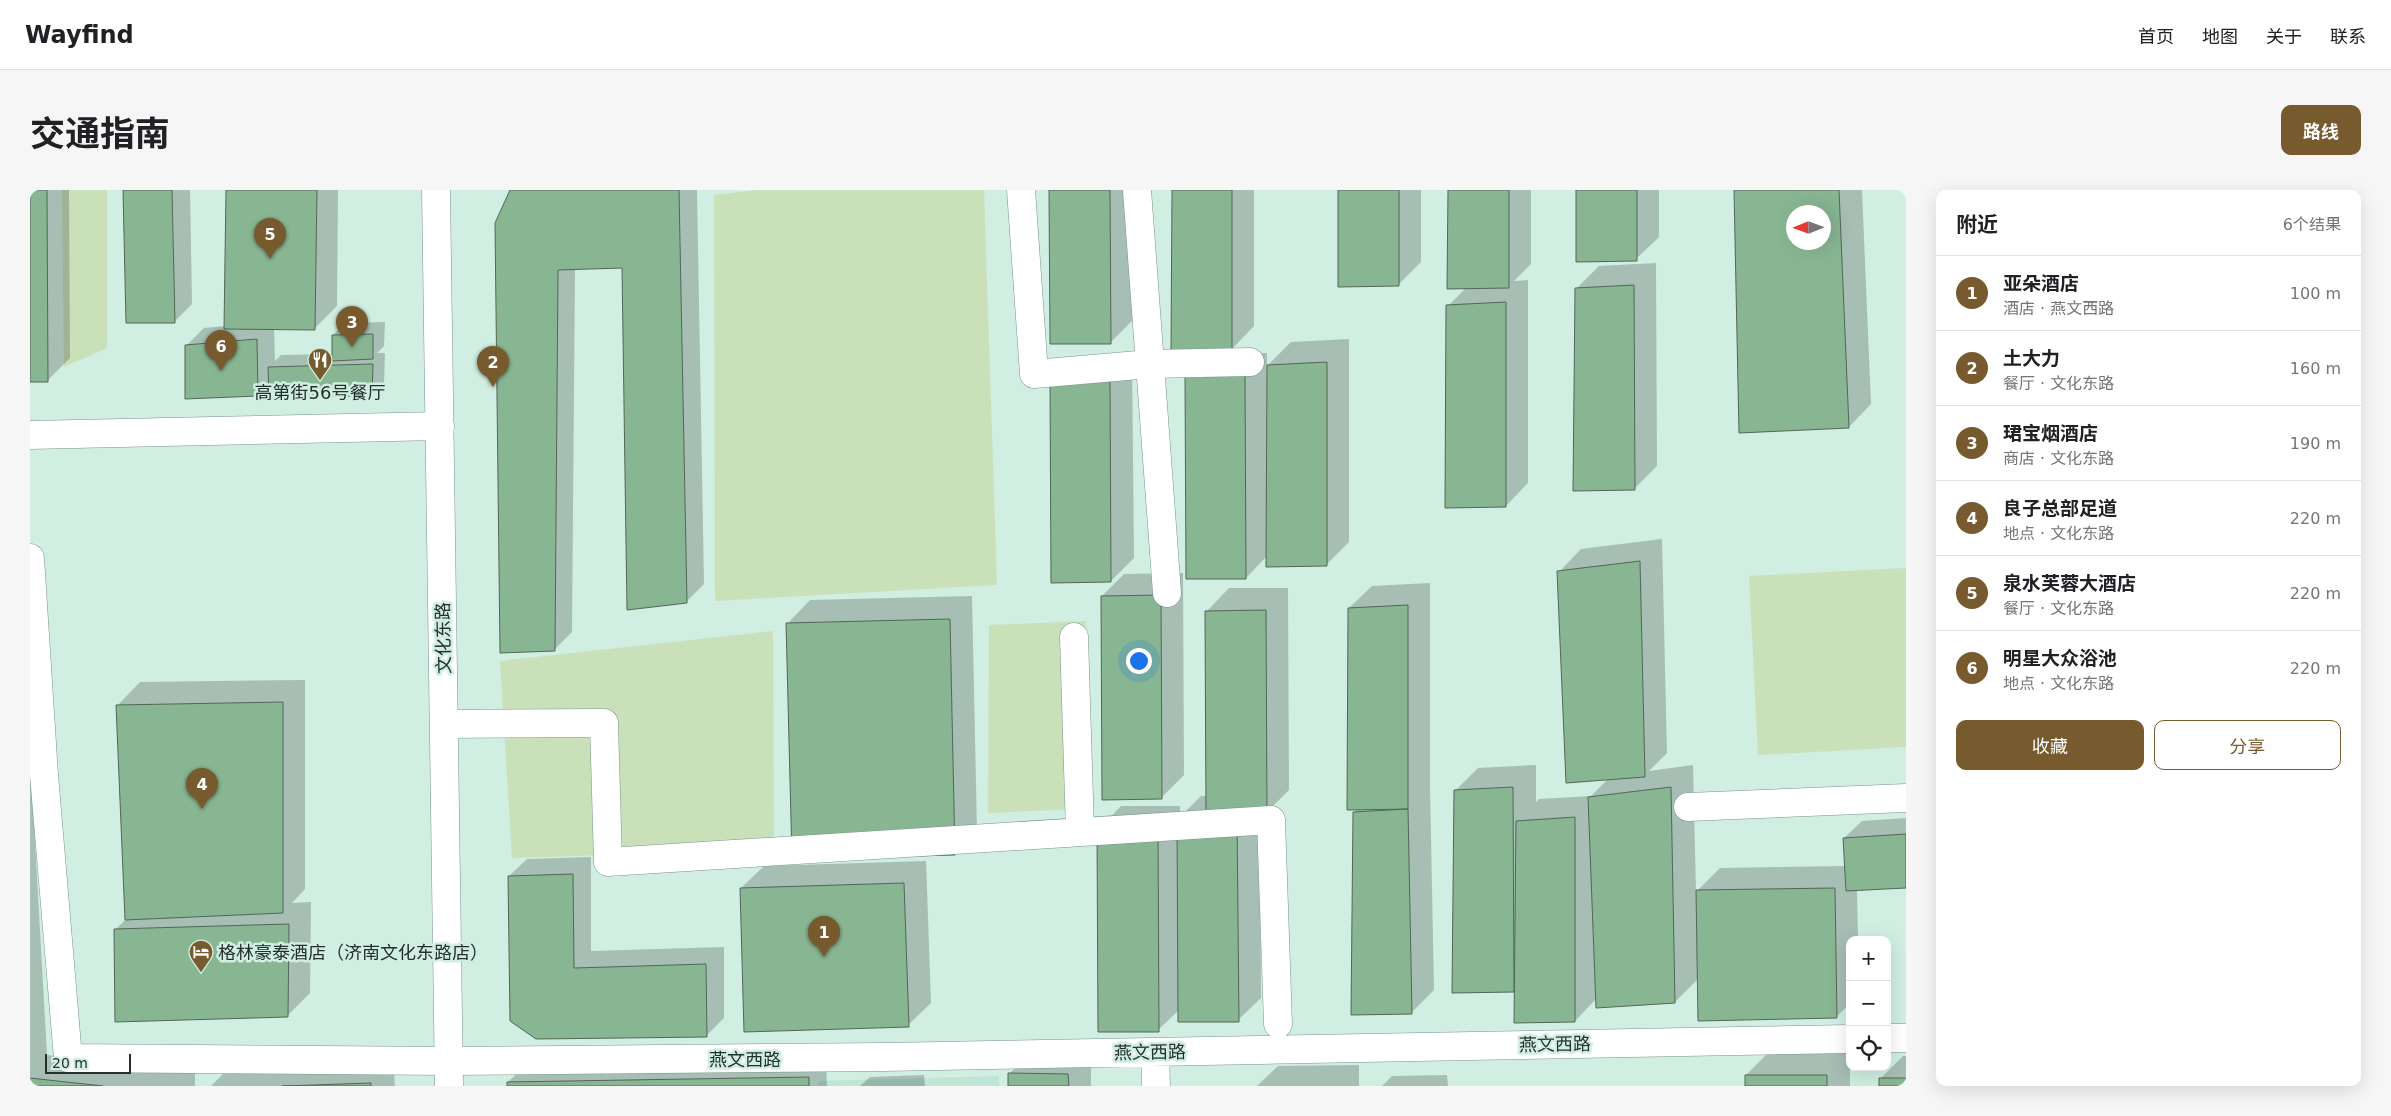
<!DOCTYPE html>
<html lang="zh">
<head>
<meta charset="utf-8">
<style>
  :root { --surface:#fff; --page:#f6f6f6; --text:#202124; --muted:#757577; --line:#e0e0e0; --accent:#775a2e }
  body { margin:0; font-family:"DejaVu Sans","Noto Sans SC",sans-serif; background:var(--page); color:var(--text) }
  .controls { position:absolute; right:15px; bottom:15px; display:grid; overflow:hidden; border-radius:10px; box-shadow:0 5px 20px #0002 }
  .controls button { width:45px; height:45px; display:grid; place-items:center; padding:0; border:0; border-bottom:1px solid var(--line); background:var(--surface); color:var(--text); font:25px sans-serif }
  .compass { position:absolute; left:1756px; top:15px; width:45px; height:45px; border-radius:50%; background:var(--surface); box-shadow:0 5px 20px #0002; rotate:269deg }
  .scale { position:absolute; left:15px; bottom:12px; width:86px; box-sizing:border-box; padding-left:5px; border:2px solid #25302c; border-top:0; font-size:14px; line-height:18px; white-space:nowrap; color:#25302c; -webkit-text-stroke:4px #d0eee2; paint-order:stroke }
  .you { position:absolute; left:1108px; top:470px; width:18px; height:18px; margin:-12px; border:4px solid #fff; border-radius:50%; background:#1a73e8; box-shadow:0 0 0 8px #1a73e833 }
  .badge { display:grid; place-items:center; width:32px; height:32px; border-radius:50%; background:var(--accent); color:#fff; font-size:16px; font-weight:700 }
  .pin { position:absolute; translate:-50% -41px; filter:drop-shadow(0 1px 2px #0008) }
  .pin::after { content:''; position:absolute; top:26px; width:18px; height:15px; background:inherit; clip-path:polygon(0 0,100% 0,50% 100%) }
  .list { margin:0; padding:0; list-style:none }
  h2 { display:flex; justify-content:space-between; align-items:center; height:65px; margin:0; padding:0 20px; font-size:21px }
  h2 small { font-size:16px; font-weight:400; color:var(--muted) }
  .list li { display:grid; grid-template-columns:32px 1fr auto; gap:15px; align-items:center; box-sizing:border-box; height:75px; padding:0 20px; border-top:1px solid var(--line) }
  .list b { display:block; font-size:19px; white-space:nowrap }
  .list p { margin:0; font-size:16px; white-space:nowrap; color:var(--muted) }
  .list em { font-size:16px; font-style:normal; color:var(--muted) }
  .actions { display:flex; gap:10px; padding:15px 20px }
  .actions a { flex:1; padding:11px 0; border:1px solid var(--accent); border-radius:10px; text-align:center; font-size:18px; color:var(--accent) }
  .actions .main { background:var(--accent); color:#fff }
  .icon { flex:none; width:28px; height:28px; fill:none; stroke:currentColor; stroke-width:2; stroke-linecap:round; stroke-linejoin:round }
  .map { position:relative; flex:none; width:1876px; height:896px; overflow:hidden; border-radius:10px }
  header { display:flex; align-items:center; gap:30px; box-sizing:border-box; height:70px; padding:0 25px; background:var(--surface); border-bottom:1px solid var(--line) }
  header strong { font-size:24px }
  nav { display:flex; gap:28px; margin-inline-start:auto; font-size:18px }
  .intro { display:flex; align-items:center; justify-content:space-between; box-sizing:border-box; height:120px; padding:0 30px }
  h1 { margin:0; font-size:35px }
  .button { padding:12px 22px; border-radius:10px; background:var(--accent); color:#fff; font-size:18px; font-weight:700 }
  main { display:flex; gap:30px; padding:0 30px }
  aside { flex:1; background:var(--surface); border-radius:10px; box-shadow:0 5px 20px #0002 }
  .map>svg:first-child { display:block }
  .built { fill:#bee5d6 }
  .green { fill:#c9e0b9 }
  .shadow { fill:#0003; fill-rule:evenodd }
  .building { fill:#88b692; stroke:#526757; fill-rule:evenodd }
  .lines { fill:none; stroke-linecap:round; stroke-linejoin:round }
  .minor-casing { stroke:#79958a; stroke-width:29 }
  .major-casing { stroke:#79958a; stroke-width:29 }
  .minor { stroke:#fff; stroke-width:28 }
  .major { stroke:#fff; stroke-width:28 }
  .labels { text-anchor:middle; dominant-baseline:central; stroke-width:5; stroke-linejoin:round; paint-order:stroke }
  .poi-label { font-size:18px; fill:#25302c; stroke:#d0eee2 }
  .street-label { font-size:18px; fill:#25302c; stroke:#d0eee2 }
</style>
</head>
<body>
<header>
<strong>Wayfind</strong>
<nav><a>首页</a><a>地图</a><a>关于</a><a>联系</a></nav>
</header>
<div class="intro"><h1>交通指南</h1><a class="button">路线</a></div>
<main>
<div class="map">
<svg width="1876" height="896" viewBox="0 0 1876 896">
  <rect width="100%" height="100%" fill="#d0eee2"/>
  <path class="built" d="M969,886V896H788V891Z"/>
  <path class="green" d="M32,0H77V158L34,177Z
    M728,0H954L967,395L685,411L684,5Z
    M1876,378V557L1728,565L1719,386Z
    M1056,431L1047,619L958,623L959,435Z
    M743,441L744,660L482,668L470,471Z"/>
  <path class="shadow" d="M0,0H39L40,168L17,191H0Z
    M95,0H160L162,114L145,131Z
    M197,0H308L307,116L285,138H244L245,171L251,165L303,164V145L315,133L355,132L354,156L347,163H355L354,193L342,205L240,193L227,205L156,156L174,138L195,136Z
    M482,0H667L674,394L656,412L593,77L545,78L542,442L524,460Z
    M1020,0H1102L1103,130L1080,153Z
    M1143,0H1224V136L1202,159Z
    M1309,0H1391V72L1368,95Z
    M1419,0H1501V74L1484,91L1498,90V293L1476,316L1418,116L1436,98Z
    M1547,0H1629V47L1606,69Z
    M1705,0H1832L1841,214L1819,237ZM1764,22H1794V52H1764Z
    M1626,73L1627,276L1604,299L1546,99L1569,76Z
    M1319,149V352L1296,375L1237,366L1216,388L1179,164L1237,163V176L1261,152Z
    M1102,166L1104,368L1081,391L1021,190Z
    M1632,349L1637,563L1619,581L1663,575L1666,702L1690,678L1816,676L1814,648L1832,631L1876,628V696L1827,699L1828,750H1820V814L1806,827L1669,788L1645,812L1567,808L1545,831L1486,801L1424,802L1425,601L1448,578L1506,575V612L1509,609L1561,606L1579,588L1529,382L1551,359Z
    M1153,383L1154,585L1131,608L1072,406L1094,384Z
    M1400,393V596L1404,800L1382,822L1324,622L1327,619L1319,418L1342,396Z
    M1199,398H1258L1259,600L1236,623H1230L1231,808L1208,830L1149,820L1128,840L1069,639L1091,616H1150V627L1171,606H1178L1177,421Z
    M942,406L947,641L924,664L758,433L780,410Z
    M275,490V699L262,713L281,712L280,803L257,826L85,740L96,729L88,515L110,492Z
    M0,563L17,865L165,882V896H0Z
    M561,667V761L694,757V828L676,846L506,848L479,686L497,669Z
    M896,671L901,813L878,835L711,698L734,676Z
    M1002,861L1061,862V896H979V884Z
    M1820,862V896H1716V885L1738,863Z
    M1873,866H1876V896H1850V889Z
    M796,869L797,896H478V892L496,875Z
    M363,871L365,896H181L201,876Z
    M1329,875V896H1227L1248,876Z
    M894,885L895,896H830L840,887Z
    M1417,885L1418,896H1352L1362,886Z"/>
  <path class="building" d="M0,0H17L18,192H0Z
    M93,0H142L145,133H96Z
    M196,0H287L285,140L194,139Z
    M480,0H649L657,413L597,420L592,78L528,80L525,461L470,463L465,33Z
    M1019,0H1080L1081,154H1020Z
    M1142,0H1202V160L1141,161Z
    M1308,0H1369V96L1308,97Z
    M1418,0H1479V98L1417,99Z
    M1546,0H1607V71L1546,72Z
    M1704,0H1809L1819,238L1709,243ZM1764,22H1794V52H1764Z
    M1604,95L1605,300L1543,301L1545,98Z
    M1476,112V317L1415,318L1416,115Z
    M343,144V169L302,171V145Z
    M227,149L228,206L155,209V155Z
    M1297,172V376L1236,377L1237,175Z
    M343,174L342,206L239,207L238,177Z
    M1215,185L1216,389H1156L1155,186Z
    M1020,189H1080L1081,392L1021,393Z
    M1610,371L1615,587L1536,593L1527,381Z
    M1131,405L1132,609L1072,610L1071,406Z
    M1378,415V619L1317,620L1318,418Z
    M1236,420L1237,624H1176L1175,421Z
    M920,429L925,665L762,669L756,433Z
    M253,512V723L95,730L86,515Z
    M1483,597L1484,802L1422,803L1424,600Z
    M1641,597L1645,813L1566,818L1558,607Z
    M1378,619L1382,824L1321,825L1323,622Z
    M1545,627V832L1484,833L1486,631Z
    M1147,628H1207L1209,832H1148Z
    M1067,638H1128L1129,842H1068Z
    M1876,644V698L1816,701L1813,648Z
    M543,684L544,778L676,774L677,847L506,849L480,831L478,686Z
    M874,693L879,837L714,842L710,698Z
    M1805,698L1807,828L1668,831L1666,700Z
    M259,734L258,827L85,832L84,739Z
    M978,883L1038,884L1039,896H978Z
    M1715,885H1797V896H1715Z
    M779,887V896H477V892Z
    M0,888L73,896H0Z
    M1849,888H1876V896H1849Z
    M341,893V896H252Z"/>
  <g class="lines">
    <defs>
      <path id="minor" d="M991,0L1004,184L1120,174L1220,172
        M1107,0L1137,403
        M0,245L410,236
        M0,368L14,585L38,868L419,871L854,867L1820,849
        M1044,447L1050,642
        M414,534L574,533L578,672L1241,630L1248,834
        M1658,617L1876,608
        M1857,848H1876
        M1125,862L1126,896"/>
      <path id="major" d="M406,0L419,896"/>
    </defs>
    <use href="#minor" class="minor-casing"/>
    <use href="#major" class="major-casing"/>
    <use href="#minor" class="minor"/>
    <use href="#major" class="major"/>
  </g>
  <defs>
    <symbol id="restaurant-pin" viewBox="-11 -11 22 30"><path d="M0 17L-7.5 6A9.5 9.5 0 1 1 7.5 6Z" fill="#775a2e" stroke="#d0eee2"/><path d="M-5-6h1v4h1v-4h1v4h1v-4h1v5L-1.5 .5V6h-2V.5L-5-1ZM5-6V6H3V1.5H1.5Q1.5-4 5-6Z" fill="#fff"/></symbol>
    <symbol id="hotel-pin" viewBox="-11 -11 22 30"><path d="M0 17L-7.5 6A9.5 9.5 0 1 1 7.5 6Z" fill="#775a2e" stroke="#d0eee2"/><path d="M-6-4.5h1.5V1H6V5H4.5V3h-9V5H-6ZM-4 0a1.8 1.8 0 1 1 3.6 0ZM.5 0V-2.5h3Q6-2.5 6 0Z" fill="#fff"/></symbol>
  </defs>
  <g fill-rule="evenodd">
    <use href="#restaurant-pin" x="276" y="156" width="28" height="38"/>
    <use href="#hotel-pin" x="157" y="748" width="28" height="38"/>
  </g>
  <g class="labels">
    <g class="poi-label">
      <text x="290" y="202">高第街56号餐厅</text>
      <text x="188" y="762" text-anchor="start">格林豪泰酒店（济南文化东路店）</text>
    </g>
    <g class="street-label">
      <text transform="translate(413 448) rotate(-91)">文化东路</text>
      <text transform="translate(1525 854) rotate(-1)">燕文西路</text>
      <text transform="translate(1120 862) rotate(-1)">燕文西路</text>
      <text x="715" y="869">燕文西路</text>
    </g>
  </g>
</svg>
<div class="controls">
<button>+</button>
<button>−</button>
<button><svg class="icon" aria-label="locate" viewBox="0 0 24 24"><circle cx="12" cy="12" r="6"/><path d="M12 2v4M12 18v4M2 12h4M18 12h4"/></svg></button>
</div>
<svg class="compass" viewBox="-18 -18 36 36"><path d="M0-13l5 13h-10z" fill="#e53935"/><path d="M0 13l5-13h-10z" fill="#757577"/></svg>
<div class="scale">20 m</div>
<div class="you"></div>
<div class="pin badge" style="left:794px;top:767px">1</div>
<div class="pin badge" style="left:463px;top:197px">2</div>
<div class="pin badge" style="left:322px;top:157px">3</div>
<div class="pin badge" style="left:172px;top:619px">4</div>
<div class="pin badge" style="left:240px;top:69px">5</div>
<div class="pin badge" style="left:191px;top:181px">6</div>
</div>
<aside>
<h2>附近<small>6个结果</small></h2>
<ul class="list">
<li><span class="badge">1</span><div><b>亚朵酒店</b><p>酒店 · 燕文西路</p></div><em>100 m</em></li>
<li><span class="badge">2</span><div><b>土大力</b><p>餐厅 · 文化东路</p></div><em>160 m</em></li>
<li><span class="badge">3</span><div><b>珺宝烟酒店</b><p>商店 · 文化东路</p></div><em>190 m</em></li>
<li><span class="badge">4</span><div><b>良子总部足道</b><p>地点 · 文化东路</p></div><em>220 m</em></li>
<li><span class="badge">5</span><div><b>泉水芙蓉大酒店</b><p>餐厅 · 文化东路</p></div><em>220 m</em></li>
<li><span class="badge">6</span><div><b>明星大众浴池</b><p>地点 · 文化东路</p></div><em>220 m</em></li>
</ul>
<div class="actions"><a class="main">收藏</a><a>分享</a></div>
</aside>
</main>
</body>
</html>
